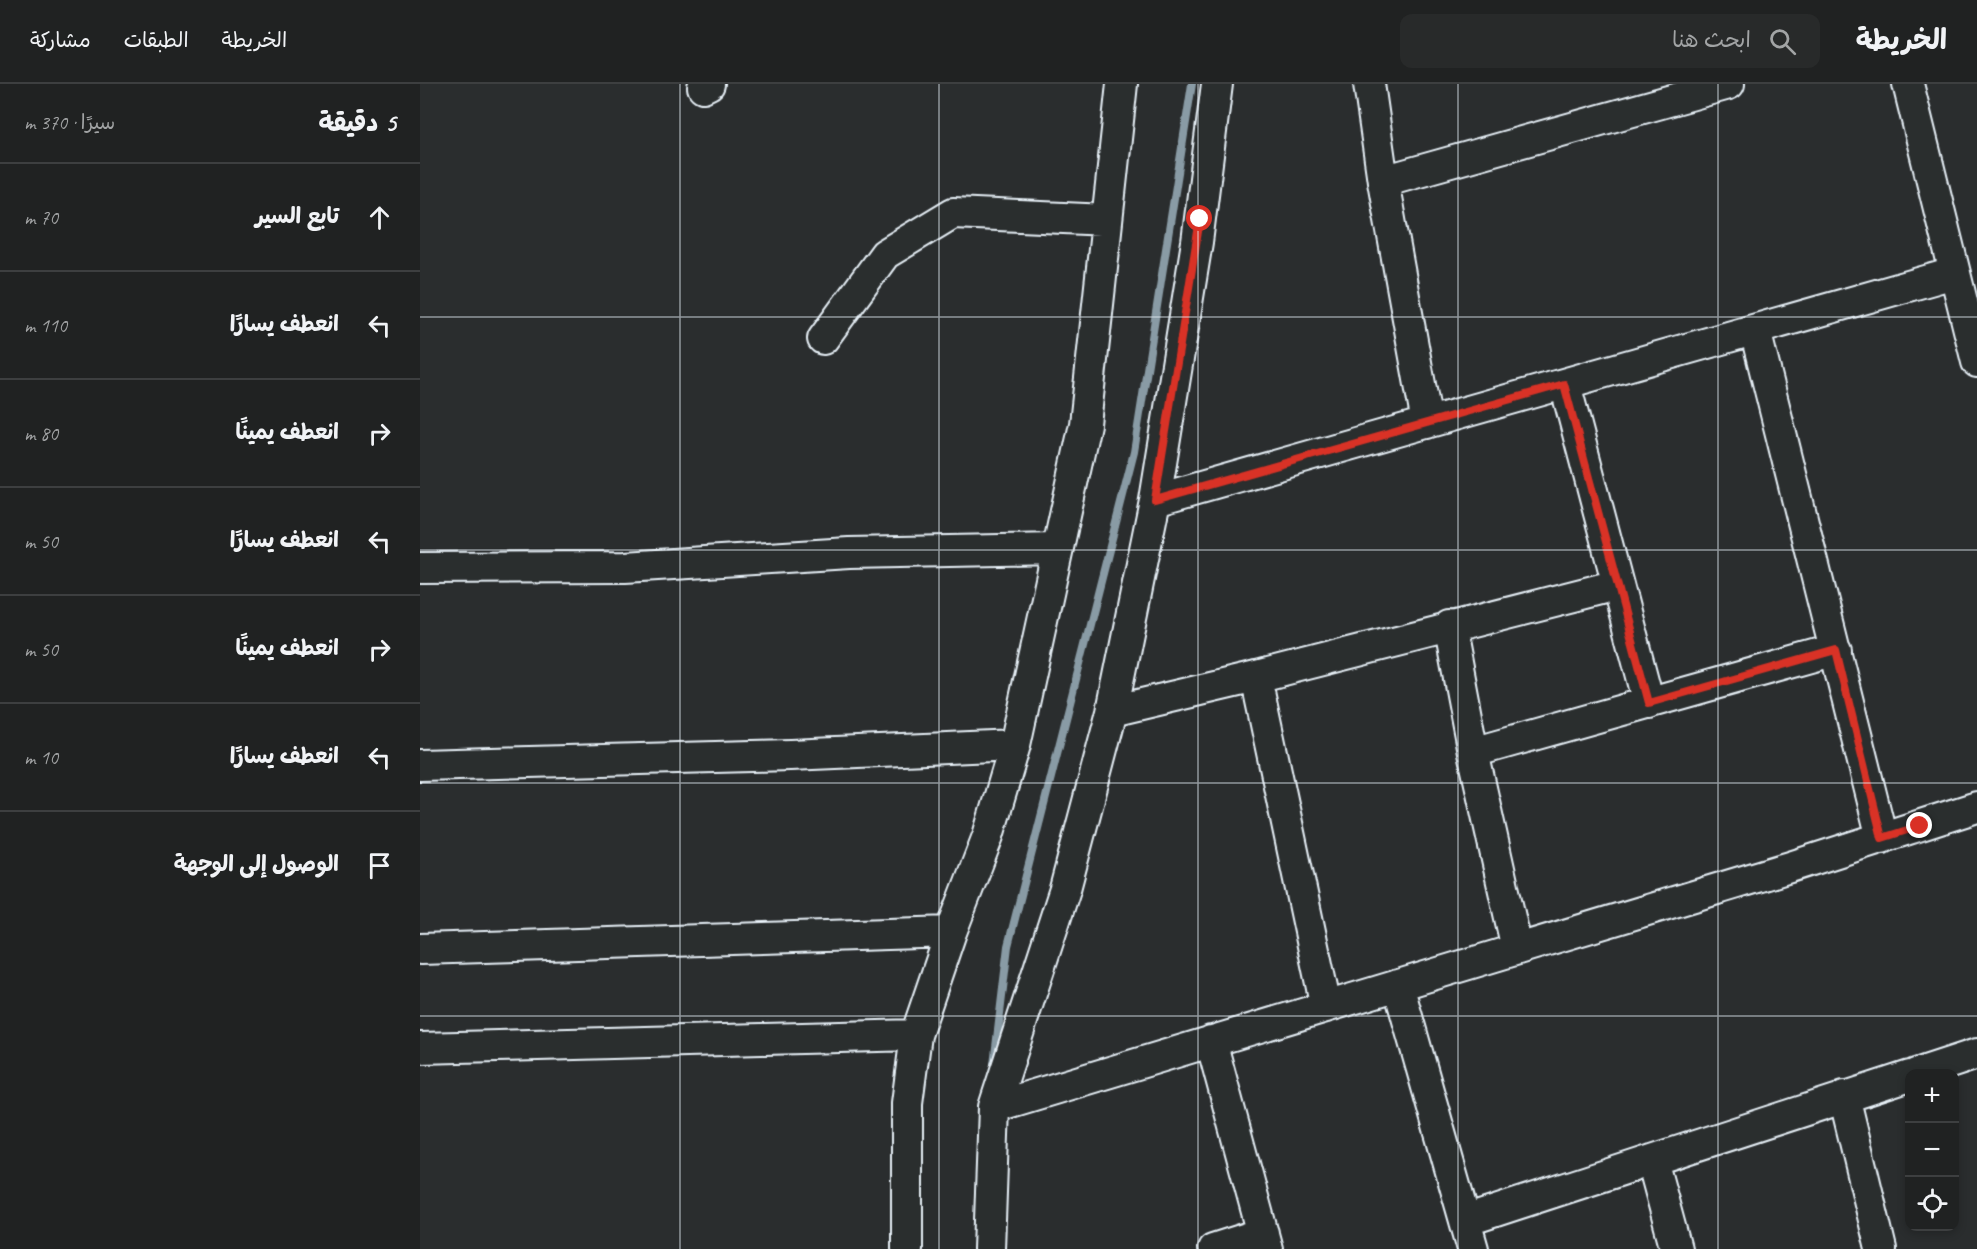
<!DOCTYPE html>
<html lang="ar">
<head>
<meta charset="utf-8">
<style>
  :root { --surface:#202222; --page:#282a2a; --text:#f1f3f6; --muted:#a2a4a5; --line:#3d3f40 }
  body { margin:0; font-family:Caveat,"Playpen Sans Arabic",sans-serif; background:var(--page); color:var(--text); direction:rtl }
  .controls { position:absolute; right:18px; bottom:18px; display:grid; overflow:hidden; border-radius:12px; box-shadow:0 3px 9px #0003 }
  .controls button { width:54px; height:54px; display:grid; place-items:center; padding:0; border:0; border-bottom:2px solid var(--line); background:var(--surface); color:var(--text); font:30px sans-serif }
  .stop { position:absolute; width:18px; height:18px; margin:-14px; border:4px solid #d93025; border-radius:50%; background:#fff }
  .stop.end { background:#d93025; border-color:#fff; box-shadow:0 2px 6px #0008 }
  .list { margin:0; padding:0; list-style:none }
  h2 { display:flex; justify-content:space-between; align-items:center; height:78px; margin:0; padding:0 24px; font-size:26px }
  h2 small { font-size:20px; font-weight:400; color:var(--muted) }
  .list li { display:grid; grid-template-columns:39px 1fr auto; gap:18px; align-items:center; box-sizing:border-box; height:108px; padding:0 24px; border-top:2px solid var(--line) }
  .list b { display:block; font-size:22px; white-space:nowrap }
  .list em { font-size:20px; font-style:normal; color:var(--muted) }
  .icon { flex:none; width:33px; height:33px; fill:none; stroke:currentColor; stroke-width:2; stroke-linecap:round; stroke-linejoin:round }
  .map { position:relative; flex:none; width:1557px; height:1165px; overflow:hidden; direction:ltr }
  header { display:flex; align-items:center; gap:36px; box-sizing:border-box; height:84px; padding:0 30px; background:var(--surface); border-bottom:2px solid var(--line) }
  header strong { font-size:28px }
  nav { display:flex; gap:33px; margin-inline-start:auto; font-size:21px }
  .search { width:420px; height:54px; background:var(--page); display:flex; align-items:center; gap:15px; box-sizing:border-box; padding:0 21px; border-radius:12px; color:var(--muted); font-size:22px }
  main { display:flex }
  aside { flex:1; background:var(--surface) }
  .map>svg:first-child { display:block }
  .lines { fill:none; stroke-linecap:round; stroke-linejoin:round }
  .stream { stroke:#899ba5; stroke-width:8 }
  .minor-casing { stroke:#e8f1f8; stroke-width:34 }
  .minor { stroke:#2a2d2e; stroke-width:30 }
  .route { stroke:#d93025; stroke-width:8 }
  .grid { fill:none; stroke:#e8f1f8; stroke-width:1.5; stroke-opacity:0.55 }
</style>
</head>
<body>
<header>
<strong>الخريطة</strong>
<div class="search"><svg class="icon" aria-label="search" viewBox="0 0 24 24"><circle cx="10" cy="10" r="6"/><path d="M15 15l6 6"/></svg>ابحث هنا</div>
<nav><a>الخريطة</a><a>الطبقات</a><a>مشاركة</a></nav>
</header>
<main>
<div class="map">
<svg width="1557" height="1165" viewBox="0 0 1557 1165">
  <rect width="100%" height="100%" fill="#2a2d2e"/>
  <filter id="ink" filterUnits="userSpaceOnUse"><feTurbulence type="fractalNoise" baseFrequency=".0167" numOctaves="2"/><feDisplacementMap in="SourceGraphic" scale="12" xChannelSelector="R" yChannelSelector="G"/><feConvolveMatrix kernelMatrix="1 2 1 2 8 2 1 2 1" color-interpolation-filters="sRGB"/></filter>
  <g filter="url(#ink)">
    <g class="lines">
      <path class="stream" d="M574,980L588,862L714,368L772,0"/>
      <defs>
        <path id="minor" d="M949,0L963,97L1007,339
          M1488,0L1557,278
          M283,3L289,0
          M963,97L1309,0
          M1335,246L1462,754
          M403,255L465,170L533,129L687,136
          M1145,300L1229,619
          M735,416L1534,189
          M0,484L205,483L429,469L637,465
          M1029,542L1053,668L1097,865
          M836,593L906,923
          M692,627L836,593L1197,501
          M1053,668L1416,566
          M0,681L370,671L595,661
          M0,865L531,848
          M978,901L1053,1165
          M791,957L847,1165
          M0,964L496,951
          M1496,990L1557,970
          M1424,1012L1461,1165
          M574,1023L1370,783L1557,723
          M1232,1076L1256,1165
          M1045,1137L1490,992
          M487,1165V1019L496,951L531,848L568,752L595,661L665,340L702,0
          M569,1165L574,1023L645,805L692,627L735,416L777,158L797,0
          M793,1165L843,1149"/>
      </defs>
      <use href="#minor" class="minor-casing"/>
      <use href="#minor" class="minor"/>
    </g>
  </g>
  <g class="lines" filter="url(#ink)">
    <path class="route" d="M780,135L735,416L1144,300L1229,619L1416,566L1462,754L1500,742"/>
  </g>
  <path class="grid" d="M260,0V1165M519,0V1165M778,0V1165M1038,0V1165M1298,0V1165M0,233H1557M0,466H1557M0,699H1557M0,932H1557"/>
</svg>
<div class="controls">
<button>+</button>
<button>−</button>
<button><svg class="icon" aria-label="locate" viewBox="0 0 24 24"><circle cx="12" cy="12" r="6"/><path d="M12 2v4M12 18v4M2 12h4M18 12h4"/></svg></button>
</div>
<div class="stop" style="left:780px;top:135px"></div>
<div class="stop end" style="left:1500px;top:742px"></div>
</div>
<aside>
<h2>5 دقيقة<small>سيرًا · 370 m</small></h2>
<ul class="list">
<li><svg class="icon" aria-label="ahead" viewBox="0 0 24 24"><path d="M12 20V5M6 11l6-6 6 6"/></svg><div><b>تابع السير</b></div><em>70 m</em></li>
<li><svg class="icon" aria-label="left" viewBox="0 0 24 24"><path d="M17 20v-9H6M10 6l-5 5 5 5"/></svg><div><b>انعطف يسارًا</b></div><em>110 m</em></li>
<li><svg class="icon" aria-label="right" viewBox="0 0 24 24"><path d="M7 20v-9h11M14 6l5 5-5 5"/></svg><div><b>انعطف يمينًا</b></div><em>80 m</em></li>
<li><svg class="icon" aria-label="left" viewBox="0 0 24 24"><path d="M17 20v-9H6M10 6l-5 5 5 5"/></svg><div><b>انعطف يسارًا</b></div><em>50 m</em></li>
<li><svg class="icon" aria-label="right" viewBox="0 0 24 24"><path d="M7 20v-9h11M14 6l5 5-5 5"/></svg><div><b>انعطف يمينًا</b></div><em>50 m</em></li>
<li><svg class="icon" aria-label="left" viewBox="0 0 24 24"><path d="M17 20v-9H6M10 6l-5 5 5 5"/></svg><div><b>انعطف يسارًا</b></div><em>10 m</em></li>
<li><svg class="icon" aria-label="arrive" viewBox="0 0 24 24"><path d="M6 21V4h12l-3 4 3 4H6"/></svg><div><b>الوصول إلى الوجهة</b></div></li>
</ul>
</aside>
</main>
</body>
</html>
